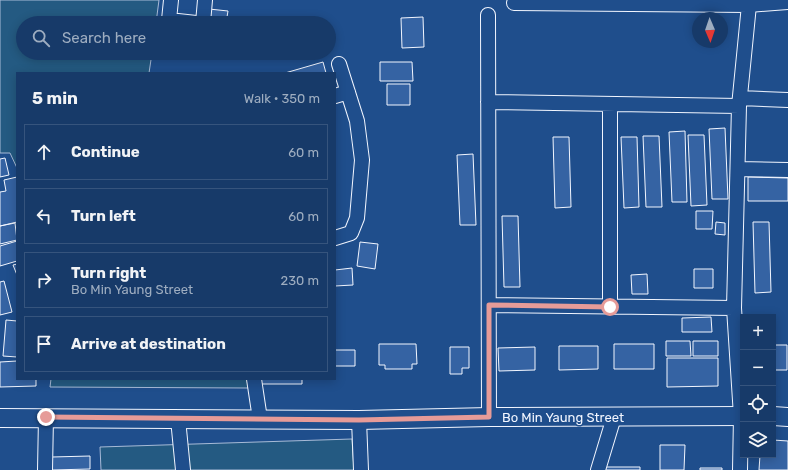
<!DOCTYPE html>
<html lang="en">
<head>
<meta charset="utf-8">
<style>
  :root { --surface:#173a69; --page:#244571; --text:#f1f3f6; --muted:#9eadc0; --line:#36547d }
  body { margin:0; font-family:Rubik,sans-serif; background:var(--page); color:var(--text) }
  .controls { position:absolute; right:12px; bottom:12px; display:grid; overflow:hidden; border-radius:0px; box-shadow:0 2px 10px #0003 }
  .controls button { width:36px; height:36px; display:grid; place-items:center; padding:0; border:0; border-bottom:1px solid var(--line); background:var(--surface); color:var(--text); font:20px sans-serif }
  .compass { position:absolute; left:692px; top:12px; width:36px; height:36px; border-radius:50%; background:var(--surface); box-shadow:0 2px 10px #0003; rotate:178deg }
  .stop { position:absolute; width:12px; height:12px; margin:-9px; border:3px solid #e69b98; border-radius:50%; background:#fff }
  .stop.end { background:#e69b98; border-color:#fff; box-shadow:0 1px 4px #0008 }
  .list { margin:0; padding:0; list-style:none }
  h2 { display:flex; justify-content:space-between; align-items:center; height:52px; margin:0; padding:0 16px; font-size:17px }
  h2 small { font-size:13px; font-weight:400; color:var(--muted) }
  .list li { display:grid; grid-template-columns:26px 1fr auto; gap:12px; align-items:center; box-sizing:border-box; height:56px; margin:0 8px 8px; padding:0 8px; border:1px solid var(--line); border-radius:0px }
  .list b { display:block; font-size:15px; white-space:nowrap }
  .list p { margin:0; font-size:13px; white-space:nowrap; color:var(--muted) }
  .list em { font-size:13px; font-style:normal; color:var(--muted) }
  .icon { flex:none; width:22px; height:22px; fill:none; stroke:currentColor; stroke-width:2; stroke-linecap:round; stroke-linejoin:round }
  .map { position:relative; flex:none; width:788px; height:470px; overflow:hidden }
  .search { position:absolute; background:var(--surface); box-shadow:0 2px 10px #0003; left:16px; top:16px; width:320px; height:44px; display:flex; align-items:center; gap:10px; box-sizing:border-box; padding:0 14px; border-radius:22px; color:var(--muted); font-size:15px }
  .panel { position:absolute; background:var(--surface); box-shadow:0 2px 10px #0003; left:16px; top:72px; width:320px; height:308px; border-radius:0px }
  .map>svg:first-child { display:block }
  .green { fill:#245a82; stroke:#a8bbd7 }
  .building { fill:#3563a3; stroke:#f2f6ff }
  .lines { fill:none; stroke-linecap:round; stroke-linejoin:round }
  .minor-casing { stroke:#f2f6ff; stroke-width:16 }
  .major-casing { stroke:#f2f6ff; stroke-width:20 }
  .minor { stroke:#1f4e8c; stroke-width:14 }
  .major { stroke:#1f4e8c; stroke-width:18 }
  .route { stroke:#e69b98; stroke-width:5 }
  .labels { text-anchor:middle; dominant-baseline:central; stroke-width:3; stroke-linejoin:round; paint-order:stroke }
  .street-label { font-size:13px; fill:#f2f6ff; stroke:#1f4e8c }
</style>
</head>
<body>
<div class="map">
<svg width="788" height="470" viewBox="0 0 788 470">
  <rect width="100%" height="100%" fill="#1f4e8c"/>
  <path class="green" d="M0,0H159L156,23H23V53H152L149,73H17V168L10,153H0Z
    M51,379H247L248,388L50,387Z
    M352,439L354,470H101L100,447Z"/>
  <path class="building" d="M209,9L228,11L226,23H207Z
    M423,17L424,47L402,48L401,18Z
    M323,62L326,73H285Z
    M380,62H412L413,81H380Z
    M387,84H410V105H387Z
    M725,128L728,199H712L709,129Z
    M685,131L687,202H672L669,132Z
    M688,135H704L707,205L691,206Z
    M643,136H659L662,207H646Z
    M553,137H569L571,207L555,208Z
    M621,137H637L639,207L624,208Z
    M473,154L476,225H460L457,155Z
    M5,158L9,175L0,177V159Z
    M17,177V222L0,226V192L6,191L4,180Z
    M748,177L788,178V201H748Z
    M696,211H713L712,229H696Z
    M502,216H518L520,287H504Z
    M716,222L725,223V235L715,234Z
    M753,222H769L771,292L755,293Z
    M15,223L17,240L0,244V226Z
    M17,241V261L0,266V246Z
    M360,242L378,244L375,269L357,266Z
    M17,264V275L13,265Z
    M352,268L353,285L335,286V270Z
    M694,269H713V288H694Z
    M647,274L648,294H632L631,275Z
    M4,281L12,312L0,315V282Z
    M711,317L712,332H682V318Z
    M6,320L17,321V357L3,356Z
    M666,341H690L691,356H666Z
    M693,341H718V356H693Z
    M379,344H416L417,364H412V369H385V365H379Z
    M614,344H654V369H614Z
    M773,345H787V370H773Z
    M559,346H598V369L559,370Z
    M450,347H469V368H462V374H450Z
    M535,347V370L499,371L498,348Z
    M335,350H355V366H335Z
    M667,358H718V386L667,387Z
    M17,361V379H36V386L0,387V362Z
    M258,379H302V384H258Z
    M773,440L788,441V470H759L760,455H773Z
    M660,445H685L684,470H660Z
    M90,456V469L52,470V457Z
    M603,467H640V470H603Z
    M700,468H722V470H700Z"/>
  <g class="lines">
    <defs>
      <path id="minor" d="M171,0L169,20L196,23
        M514,3L749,5L788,2
        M488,15L489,417
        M203,23L205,0
        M335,96L348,92
        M740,98L788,100
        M488,102L739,106
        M738,169L788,170
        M335,238L351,233L357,218L362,160L357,121L339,64
        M489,305L734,308
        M610,307V104
        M254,379L260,419
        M178,419L183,470
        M359,420L361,470
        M45,470L46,417
        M598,470L614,417
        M740,470L741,416L734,308L739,106L749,5"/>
      <path id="major" d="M773,416L788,417
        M0,418L359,420L489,417L743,416"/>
    </defs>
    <use href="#minor" class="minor-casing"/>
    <use href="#major" class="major-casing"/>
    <use href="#minor" class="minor"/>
    <use href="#major" class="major"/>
  </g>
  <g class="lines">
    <path class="route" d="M46,417L359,420L489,417V305L610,307"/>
  </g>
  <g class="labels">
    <g class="street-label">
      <text x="563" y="417">Bo Min Yaung Street</text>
    </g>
  </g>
</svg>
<div class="controls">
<button>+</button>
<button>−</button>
<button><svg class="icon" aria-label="locate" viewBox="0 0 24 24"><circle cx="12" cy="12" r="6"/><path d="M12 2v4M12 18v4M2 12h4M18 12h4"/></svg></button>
<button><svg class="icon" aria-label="layers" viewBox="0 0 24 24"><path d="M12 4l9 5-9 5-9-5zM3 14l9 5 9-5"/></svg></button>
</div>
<svg class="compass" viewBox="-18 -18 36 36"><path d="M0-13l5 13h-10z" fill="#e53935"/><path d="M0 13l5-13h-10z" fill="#9eadc0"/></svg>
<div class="stop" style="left:610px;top:307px"></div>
<div class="stop end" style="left:46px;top:417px"></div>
<div class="search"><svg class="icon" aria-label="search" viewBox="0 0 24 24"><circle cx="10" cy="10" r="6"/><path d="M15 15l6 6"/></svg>Search here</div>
<section class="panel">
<h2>5 min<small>Walk · 350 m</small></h2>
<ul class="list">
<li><svg class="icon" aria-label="ahead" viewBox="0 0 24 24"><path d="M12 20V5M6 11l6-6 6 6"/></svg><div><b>Continue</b></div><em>60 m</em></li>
<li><svg class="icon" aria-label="left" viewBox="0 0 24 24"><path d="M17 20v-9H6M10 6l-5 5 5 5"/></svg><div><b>Turn left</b></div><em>60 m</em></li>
<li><svg class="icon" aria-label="right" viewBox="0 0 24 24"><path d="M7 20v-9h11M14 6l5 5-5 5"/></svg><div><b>Turn right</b><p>Bo Min Yaung Street</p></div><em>230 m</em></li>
<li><svg class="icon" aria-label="arrive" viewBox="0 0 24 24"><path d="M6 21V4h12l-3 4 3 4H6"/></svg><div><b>Arrive at destination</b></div></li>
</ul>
</section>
</div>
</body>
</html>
